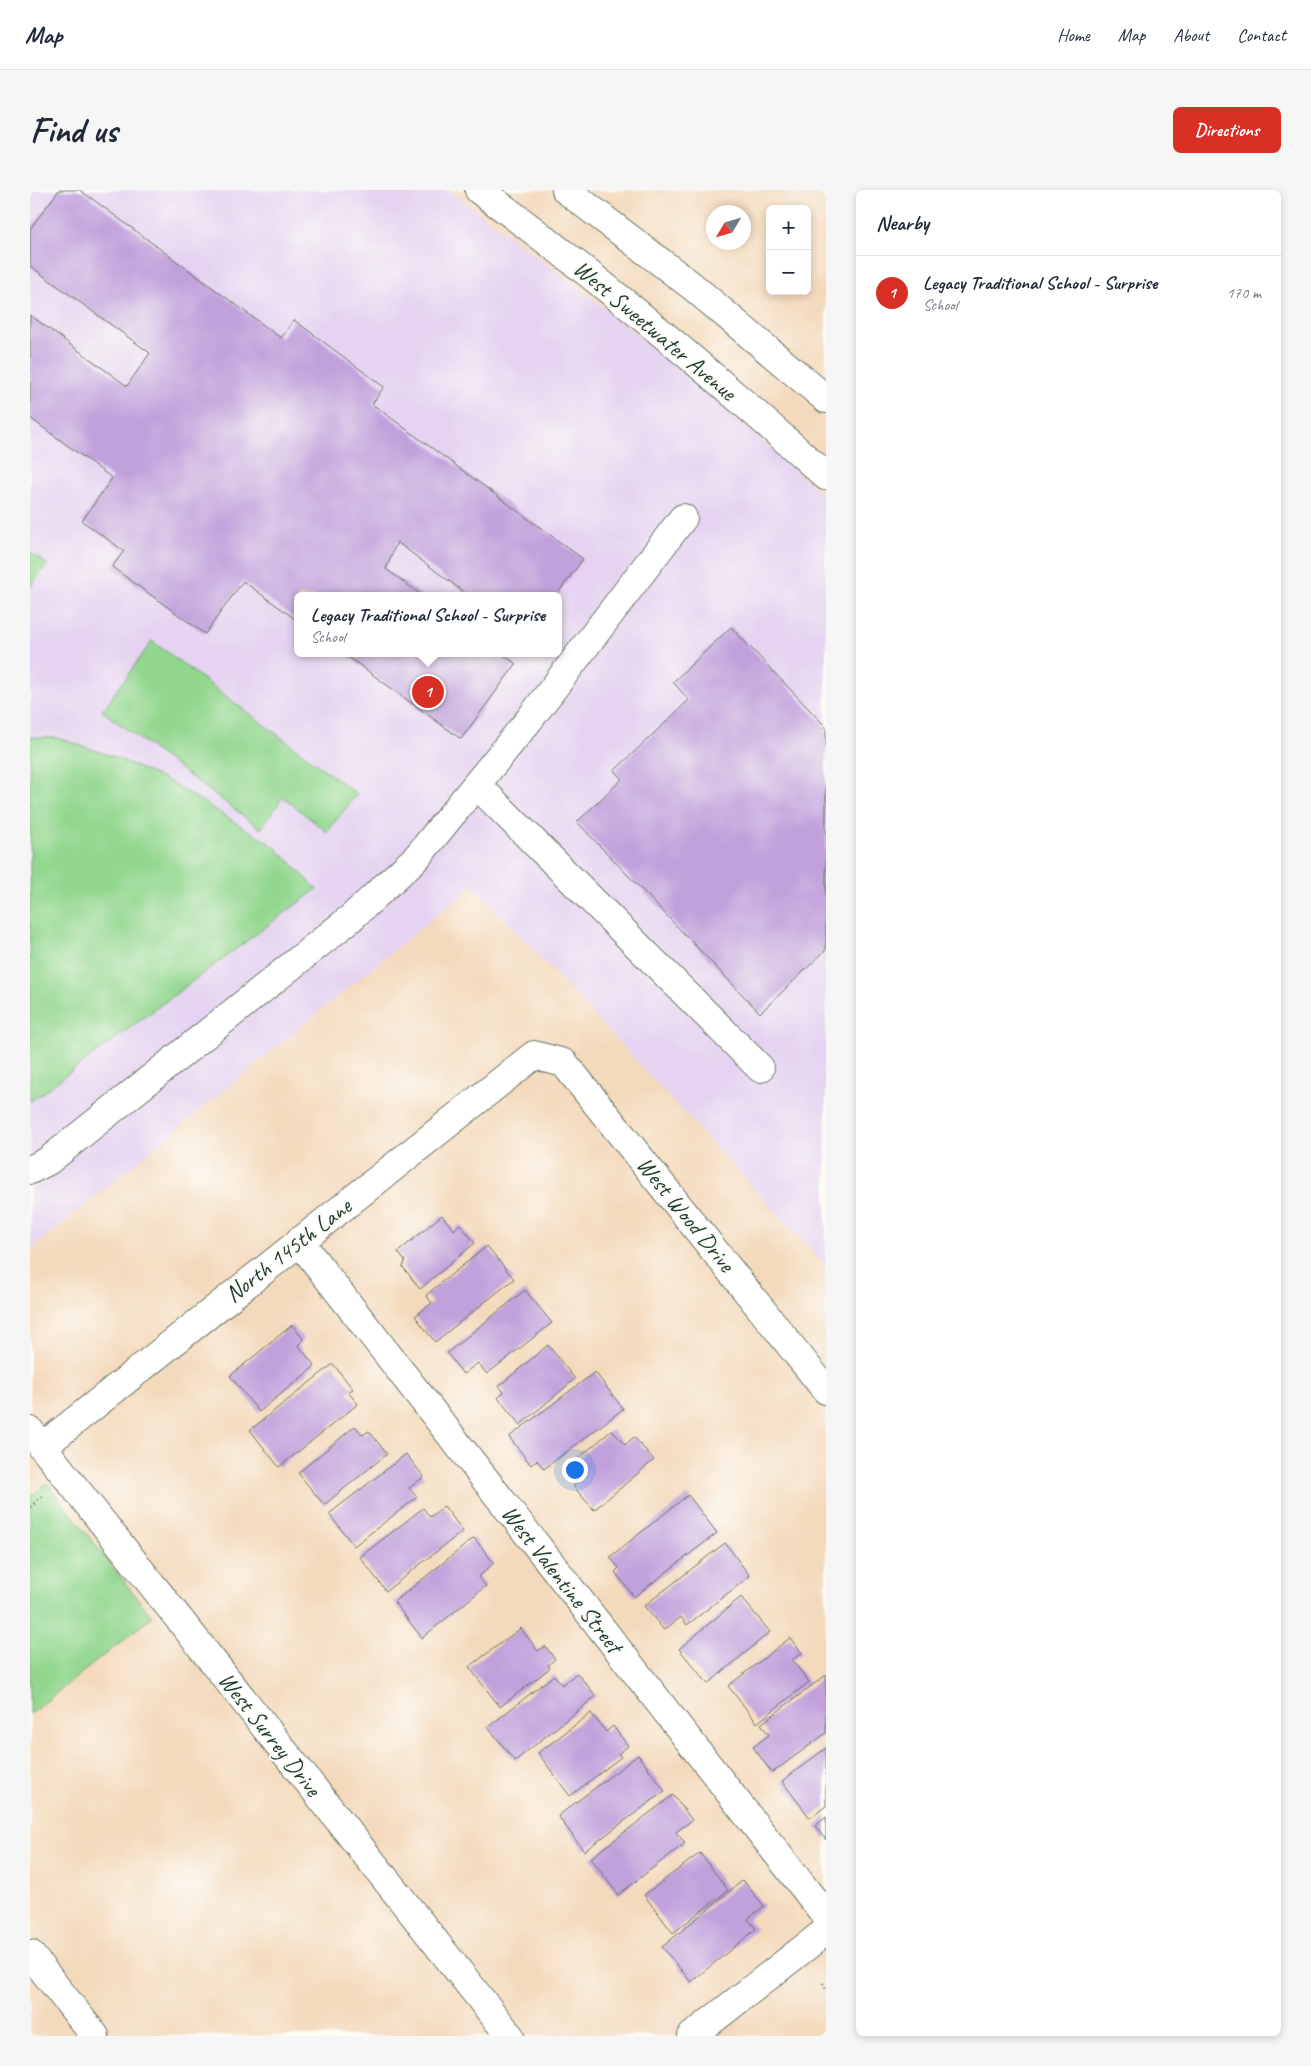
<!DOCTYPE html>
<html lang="en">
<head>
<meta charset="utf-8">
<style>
  :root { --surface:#fff; --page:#f6f6f7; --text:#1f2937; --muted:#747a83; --line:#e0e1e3; --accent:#d93025 }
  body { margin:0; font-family:Caveat,sans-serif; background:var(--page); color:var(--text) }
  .controls { position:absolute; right:15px; top:15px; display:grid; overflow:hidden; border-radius:8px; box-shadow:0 2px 8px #0003 }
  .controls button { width:45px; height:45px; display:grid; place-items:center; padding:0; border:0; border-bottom:1px solid var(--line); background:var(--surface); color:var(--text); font:25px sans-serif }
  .compass { position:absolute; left:676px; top:15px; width:45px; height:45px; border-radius:50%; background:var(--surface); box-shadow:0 2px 8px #0003; rotate:232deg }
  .you { position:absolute; left:544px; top:1279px; width:18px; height:18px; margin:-12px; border:4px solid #fff; border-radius:50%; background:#1a73e8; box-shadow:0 0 0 8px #1a73e833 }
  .badge { display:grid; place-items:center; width:32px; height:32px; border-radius:50%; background:var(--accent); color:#fff; font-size:16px; font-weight:700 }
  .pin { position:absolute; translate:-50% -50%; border:2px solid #fff; box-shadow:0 1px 5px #0006 }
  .popup { position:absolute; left:264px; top:402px; width:268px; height:65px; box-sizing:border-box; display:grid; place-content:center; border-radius:8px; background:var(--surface); filter:drop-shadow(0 1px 4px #0005); font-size:16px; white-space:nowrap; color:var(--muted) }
  .popup b { font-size:19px; color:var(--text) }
  .popup::after { content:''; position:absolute; left:50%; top:100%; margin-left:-10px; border:10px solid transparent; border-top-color:var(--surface) }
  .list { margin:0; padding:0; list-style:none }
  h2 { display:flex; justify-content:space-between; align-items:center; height:65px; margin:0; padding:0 20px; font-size:21px }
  h2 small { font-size:16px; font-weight:400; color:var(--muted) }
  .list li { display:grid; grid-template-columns:32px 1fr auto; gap:15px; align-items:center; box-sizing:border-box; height:75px; padding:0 20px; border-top:1px solid var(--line) }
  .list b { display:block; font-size:19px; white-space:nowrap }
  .list p { margin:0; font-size:16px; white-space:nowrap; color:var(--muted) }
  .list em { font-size:16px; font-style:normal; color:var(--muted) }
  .map { position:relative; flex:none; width:796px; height:1846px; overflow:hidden; border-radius:8px }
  header { display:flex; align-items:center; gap:30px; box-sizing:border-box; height:70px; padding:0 25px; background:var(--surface); border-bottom:1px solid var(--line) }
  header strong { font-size:24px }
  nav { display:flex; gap:28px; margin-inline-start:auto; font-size:18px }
  .intro { display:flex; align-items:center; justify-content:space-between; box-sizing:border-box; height:120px; padding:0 30px }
  h1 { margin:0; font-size:35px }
  .button { padding:12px 22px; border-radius:8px; background:var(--accent); color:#fff; font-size:18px; font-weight:700 }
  main { display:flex; gap:30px; padding:0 30px }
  aside { flex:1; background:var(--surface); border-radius:8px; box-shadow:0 2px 8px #0003 }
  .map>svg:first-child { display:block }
  .built { fill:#e5d3f1; fill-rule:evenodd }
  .park { fill:#93d78f; stroke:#598a62 }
  .building { fill:#c1a1dc }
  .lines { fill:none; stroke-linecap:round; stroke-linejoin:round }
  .minor-casing { stroke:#6a7464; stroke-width:30 }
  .path { stroke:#6a7464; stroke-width:3; stroke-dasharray:1 4; stroke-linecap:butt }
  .minor { stroke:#fff; stroke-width:28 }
  .labels { text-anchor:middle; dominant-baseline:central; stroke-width:4; stroke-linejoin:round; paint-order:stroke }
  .street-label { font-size:24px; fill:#1f3d34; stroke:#fdfcf7 }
</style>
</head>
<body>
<header>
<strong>Map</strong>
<nav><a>Home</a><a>Map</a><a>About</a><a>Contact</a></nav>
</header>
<div class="intro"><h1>Find us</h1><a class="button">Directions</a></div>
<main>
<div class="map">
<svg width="796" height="1846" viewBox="0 0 796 1846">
  <rect width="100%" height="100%" fill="#fdfcf7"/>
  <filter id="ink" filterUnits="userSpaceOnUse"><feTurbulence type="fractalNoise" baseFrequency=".02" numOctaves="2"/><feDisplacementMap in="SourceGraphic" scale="10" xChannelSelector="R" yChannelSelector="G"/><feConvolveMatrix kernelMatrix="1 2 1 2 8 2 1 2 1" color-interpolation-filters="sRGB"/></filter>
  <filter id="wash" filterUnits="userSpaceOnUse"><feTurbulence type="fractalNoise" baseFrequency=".0096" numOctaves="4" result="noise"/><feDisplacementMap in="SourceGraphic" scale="20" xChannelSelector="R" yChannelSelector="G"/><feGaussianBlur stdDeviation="1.12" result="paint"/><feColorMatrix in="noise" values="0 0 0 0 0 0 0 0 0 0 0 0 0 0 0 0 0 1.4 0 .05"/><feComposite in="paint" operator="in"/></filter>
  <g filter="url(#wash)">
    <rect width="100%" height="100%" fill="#f4dabd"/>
    <path class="built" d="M0,0H419L579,121L690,213L796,308V1076L443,695L0,1060ZM268,406H528V463H268Z"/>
    <path class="park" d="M0,362L17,374L0,397Z
      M122,451L327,604L297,642L253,607L231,639L72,521Z
      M0,547L28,548L85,567L142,593L245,657L287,699L0,912Z
      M17,1293L122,1427L0,1524V1307Z"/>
    <g id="blocks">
      <path class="building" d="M29,0H50L251,148L264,130L354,197L342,214L553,369L526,406H439L367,352L356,379L393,406H268V431L213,391L175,444L82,377L94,361L52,331L82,288L0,228V125L97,196L120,163L0,76V39Z
        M701,437L796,537V760L730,823L547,632L592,589L584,581L659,510L643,492Z
        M313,463H471L486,474L431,549Z
        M412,1025L424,1040L430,1034L445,1053L390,1099L373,1077L375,1071L368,1062Z
        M457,1056L484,1089L405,1152L385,1126L402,1113L396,1105Z
        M495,1100L522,1133L457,1184L448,1173L433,1184L417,1163Z
        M262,1135L274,1150L268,1155L285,1176L229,1222L200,1186Z
        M518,1155L545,1189L490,1235L468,1208L474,1202L469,1196Z
        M303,1174L323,1199L318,1202L328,1214L249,1277L220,1240Z
        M565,1182L593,1219L514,1279L507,1270L501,1275L479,1247Z
        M325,1236L333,1245L339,1241L357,1264L294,1315L268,1283Z
        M582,1240L595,1255L604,1247L624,1270L564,1320L543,1296L550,1290L538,1277Z
        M376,1264L394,1287L379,1298L387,1307L324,1356L299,1324Z
        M658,1305L687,1343L604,1407L585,1382L589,1378L580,1367Z
        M414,1316L433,1341L356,1401L330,1367L393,1318L400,1327Z
        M444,1348L464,1373L448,1387L456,1396L392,1448L364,1412Z
        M695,1353L720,1386L657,1435L651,1427L634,1440L614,1416Z
        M711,1407L740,1442L678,1494L649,1459Z
        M491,1438L508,1461L515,1456L525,1469L518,1475L520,1478L470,1517L439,1477Z
        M760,1448L772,1463L762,1470L779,1492L727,1533L698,1496Z
        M547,1483L566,1506L485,1571L458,1537L524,1485L532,1495Z
        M796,1485V1543L742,1583L723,1557L739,1545L731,1534Z
        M561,1523L576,1542L583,1536L598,1556L588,1564L591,1567L540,1606L508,1563Z
        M796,1558V1616L780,1628L752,1591Z
        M608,1565L635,1601L554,1661L528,1626Z
        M643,1605L662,1630L646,1642L655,1653L588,1705L561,1668Z
        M796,1627V1650L785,1636Z
        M670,1663L698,1700L643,1743L614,1705Z
        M713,1690L734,1716L718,1729L726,1739L661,1792L632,1757Z"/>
    </g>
  </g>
  <g filter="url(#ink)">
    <use href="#blocks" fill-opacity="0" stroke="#6a7464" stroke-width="1"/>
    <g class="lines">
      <defs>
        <path id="minor" d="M449,0C570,88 685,186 796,286
          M536,0L662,96L796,209
          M447,595L730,878
          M0,980L18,971L321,728L387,667L499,530L653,328
          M269,1051L796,1726
          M0,1241L480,1846
          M12,1257L504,865L534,873L796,1200
          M0,1764L65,1846
          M662,1846L796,1741"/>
      </defs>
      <use href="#minor" class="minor-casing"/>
      <path class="path" d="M0,1317L13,1306
        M793,1793L796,1800"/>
      <use href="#minor" class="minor"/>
    </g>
  </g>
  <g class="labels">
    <g class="street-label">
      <text transform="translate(625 140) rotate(40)">West Sweetwater Avenue</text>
      <text transform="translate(656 1024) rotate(51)">West Wood Drive</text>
      <text transform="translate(258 1060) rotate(-38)">North 145th Lane</text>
      <text transform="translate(532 1389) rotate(52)">West Valentine Street</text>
      <text transform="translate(240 1544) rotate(52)">West Surrey Drive</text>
    </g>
  </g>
</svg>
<div class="controls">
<button>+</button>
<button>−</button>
</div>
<svg class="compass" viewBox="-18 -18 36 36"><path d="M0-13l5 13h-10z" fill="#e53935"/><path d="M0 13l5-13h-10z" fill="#747a83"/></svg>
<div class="you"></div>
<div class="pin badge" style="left:398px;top:502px">1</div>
<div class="popup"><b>Legacy Traditional School - Surprise</b>School</div>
</div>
<aside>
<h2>Nearby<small></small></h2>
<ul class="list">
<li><span class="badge">1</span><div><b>Legacy Traditional School - Surprise</b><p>School</p></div><em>170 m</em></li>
</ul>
</aside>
</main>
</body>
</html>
